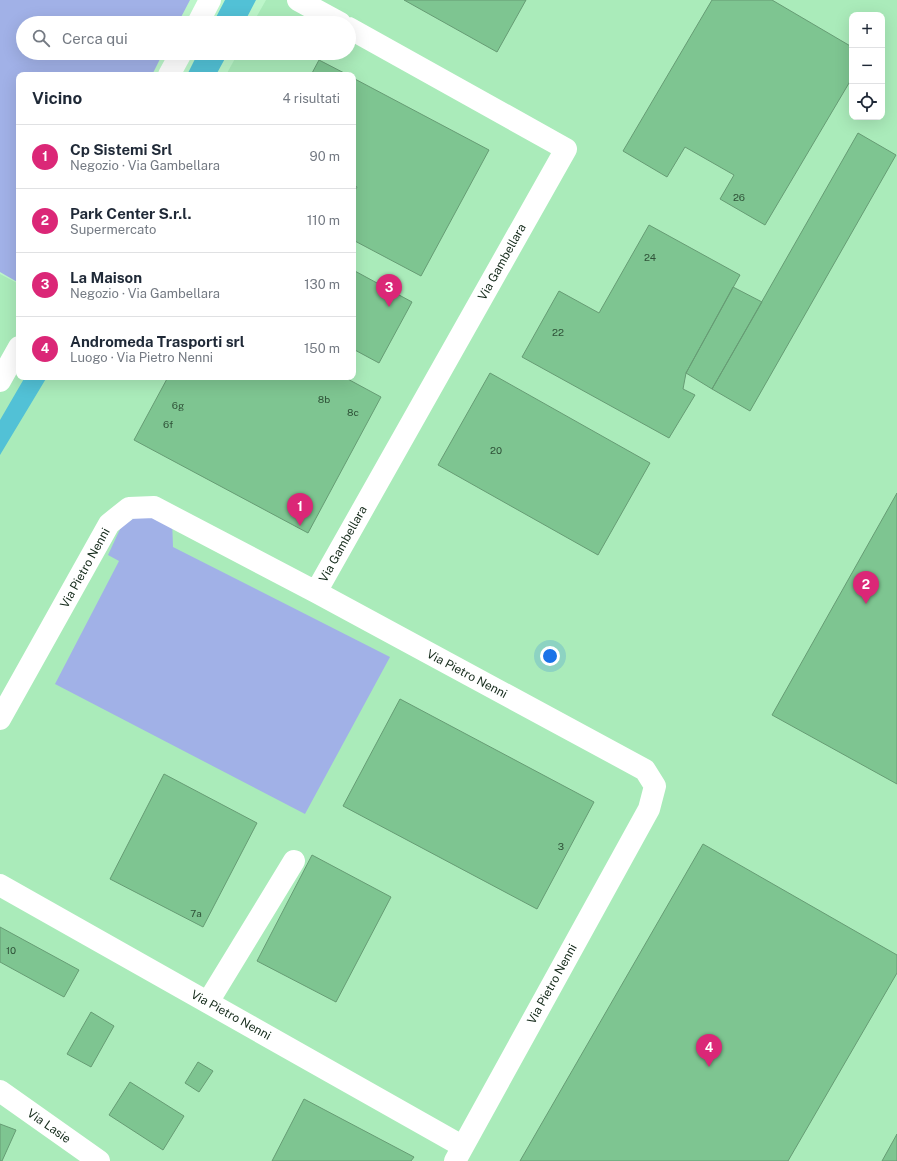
<!DOCTYPE html>
<html lang="it">
<head>
<meta charset="utf-8">
<style>
  :root { --surface:#fff; --page:#f2f2f3; --text:#1f2937; --muted:#747a83; --line:#e0e1e3; --accent:#db2777 }
  body { margin:0; font-family:"Public Sans",sans-serif; background:var(--page); color:var(--text) }
  .controls { position:absolute; right:12px; top:12px; display:grid; overflow:hidden; border-radius:8px; box-shadow:0 4px 16px #0002 }
  .controls button { width:36px; height:36px; display:grid; place-items:center; padding:0; border:0; border-bottom:1px solid var(--line); background:var(--surface); color:var(--text); font:20px sans-serif }
  .you { position:absolute; left:550px; top:656px; width:14px; height:14px; margin:-10px; border:3px solid #fff; border-radius:50%; background:#1a73e8; box-shadow:0 0 0 6px #1a73e833 }
  .badge { display:grid; place-items:center; width:26px; height:26px; border-radius:50%; background:var(--accent); color:#fff; font-size:13px; font-weight:700 }
  .pin { position:absolute; translate:-50% -33px; filter:drop-shadow(0 1px 2px #0008) }
  .pin::after { content:''; position:absolute; top:21px; width:14px; height:12px; background:inherit; clip-path:polygon(0 0,100% 0,50% 100%) }
  .list { margin:0; padding:0; list-style:none }
  h2 { display:flex; justify-content:space-between; align-items:center; height:52px; margin:0; padding:0 16px; font-size:17px }
  h2 small { font-size:13px; font-weight:400; color:var(--muted) }
  .list li { display:grid; grid-template-columns:26px 1fr auto; gap:12px; align-items:center; box-sizing:border-box; height:64px; padding:0 16px; border-top:1px solid var(--line) }
  .list b { display:block; font-size:15px; white-space:nowrap }
  .list p { margin:0; font-size:13px; white-space:nowrap; color:var(--muted) }
  .list em { font-size:13px; font-style:normal; color:var(--muted) }
  .icon { flex:none; width:22px; height:22px; fill:none; stroke:currentColor; stroke-width:2; stroke-linecap:round; stroke-linejoin:round }
  .map { position:relative; flex:none; width:897px; height:1161px; overflow:hidden }
  .search { position:absolute; background:var(--surface); box-shadow:0 4px 16px #0002; left:16px; top:16px; width:340px; height:44px; display:flex; align-items:center; gap:10px; box-sizing:border-box; padding:0 14px; border-radius:22px; color:var(--muted); font-size:15px }
  .panel { position:absolute; background:var(--surface); box-shadow:0 4px 16px #0002; left:16px; top:72px; width:340px; height:308px; border-radius:8px }
  .map>svg:first-child { display:block }
  .built { fill:#aaebba; fill-rule:evenodd }
  .green { fill:#a1b1e7 }
  .water { fill:#52c1d6 }
  .building { fill:#7ec591; stroke:#669c74 }
  .lines { fill:none; stroke-linecap:round; stroke-linejoin:round }
  .minor { stroke:#fff; stroke-width:22 }
  .labels { text-anchor:middle; dominant-baseline:central; stroke-width:4; stroke-linejoin:round; paint-order:stroke }
  .number-label { font-size:10px; fill:#2f5238 }
  .street-label { font-size:12px; fill:#152b1b; stroke:#fff }
</style>
</head>
<body>
<div class="map">
<svg width="897" height="1161" viewBox="0 0 897 1161">
  <rect width="100%" height="100%" fill="#bdf6ca"/>
  <path class="built" d="M266,0H897V1161H0V274L19,284V377H353V75H226L238,53H349V23H253ZM852,15H882V117H852Z"/>
  <path class="green" d="M0,0H190L178,23H23V53H163L152,75H19V283L0,272Z
    M141,513L172,519L173,547L390,657L305,814L55,684L119,561L108,555L121,527Z"/>
  <path class="water" d="M225,0H256L244,23H213Z
    M198,53H228L216,75H187Z
    M25,377H47L0,455V420Z"/>
  <path class="building" d="M404,0H526L497,52Z
    M712,0H772L852,47V78L765,225L720,199L734,175L685,147L667,177L623,151Z
    M319,60L348,75H311Z
    M353,78L489,150L421,276L353,240V194L357,187L353,184Z
    M858,133L896,155L750,411L712,389Z
    M649,225L740,275L686,373L683,389L695,395L669,438L522,357L559,291L599,313Z
    M353,270L412,302L379,363L353,349Z
    M733,287L762,302L712,389L686,373Z
    M490,373L650,463L598,555L438,465Z
    M168,377H344L381,397L308,533L134,440Z
    M897,493V784L772,715Z
    M400,699L594,802L537,909L343,806Z
    M164,774L257,823L203,927L110,879Z
    M703,844L897,955V973L788,1161H520Z
    M312,855L391,897L336,1002L257,961Z
    M0,927L79,970L64,997L0,962Z
    M91,1012L114,1026L91,1067L67,1054Z
    M198,1062L213,1071L199,1092L185,1083Z
    M130,1082L184,1116L163,1150L109,1115Z
    M304,1099L414,1157L411,1161H272Z
    M0,1124L16,1130L2,1161H0Z
    M897,1134V1161H882Z"/>
  <g class="lines">
    <path class="minor" d="M298,0L340,23
      M198,23L210,0
      M169,75L181,53
      M0,381L19,347
      M316,592L566,149L349,28
      M0,719L109,524L129,508L154,507L316,592L645,770L655,786L649,809L455,1161
      M0,885L462,1146
      M208,1002L294,861
      M0,1091L99,1161"/>
  </g>
  <g class="labels">
    <g class="number-label">
      <text x="739" y="197">26</text>
      <text x="650" y="257">24</text>
      <text x="558" y="332">22</text>
      <text x="324" y="399">8b</text>
      <text x="178" y="405">6g</text>
      <text x="353" y="412">8c</text>
      <text x="168" y="424">6f</text>
      <text x="496" y="450">20</text>
      <text x="561" y="846">3</text>
      <text x="196" y="913">7a</text>
      <text x="11" y="950">10</text>
    </g>
    <g class="street-label">
      <text transform="translate(502 262) rotate(-61)">Via Gambellara</text>
      <text transform="translate(343 544) rotate(-61)">Via Gambellara</text>
      <text transform="translate(85 568) rotate(-61)">Via Pietro Nenni</text>
      <text transform="translate(467 674) rotate(28)">Via Pietro Nenni</text>
      <text transform="translate(552 984) rotate(-61)">Via Pietro Nenni</text>
      <text transform="translate(231 1015) rotate(29)">Via Pietro Nenni</text>
      <text transform="translate(49 1126) rotate(35)">Via Lasie</text>
    </g>
  </g>
</svg>
<div class="controls">
<button>+</button>
<button>−</button>
<button><svg class="icon" aria-label="locate" viewBox="0 0 24 24"><circle cx="12" cy="12" r="6"/><path d="M12 2v4M12 18v4M2 12h4M18 12h4"/></svg></button>
</div>
<div class="you"></div>
<div class="pin badge" style="left:300px;top:526px">1</div>
<div class="pin badge" style="left:866px;top:604px">2</div>
<div class="pin badge" style="left:389px;top:307px">3</div>
<div class="pin badge" style="left:709px;top:1067px">4</div>
<div class="search"><svg class="icon" aria-label="search" viewBox="0 0 24 24"><circle cx="10" cy="10" r="6"/><path d="M15 15l6 6"/></svg>Cerca qui</div>
<section class="panel">
<h2>Vicino<small>4 risultati</small></h2>
<ul class="list">
<li><span class="badge">1</span><div><b>Cp Sistemi Srl</b><p>Negozio · Via Gambellara</p></div><em>90 m</em></li>
<li><span class="badge">2</span><div><b>Park Center S.r.l.</b><p>Supermercato</p></div><em>110 m</em></li>
<li><span class="badge">3</span><div><b>La Maison</b><p>Negozio · Via Gambellara</p></div><em>130 m</em></li>
<li><span class="badge">4</span><div><b>Andromeda Trasporti srl</b><p>Luogo · Via Pietro Nenni</p></div><em>150 m</em></li>
</ul>
</section>
</div>
</body>
</html>
